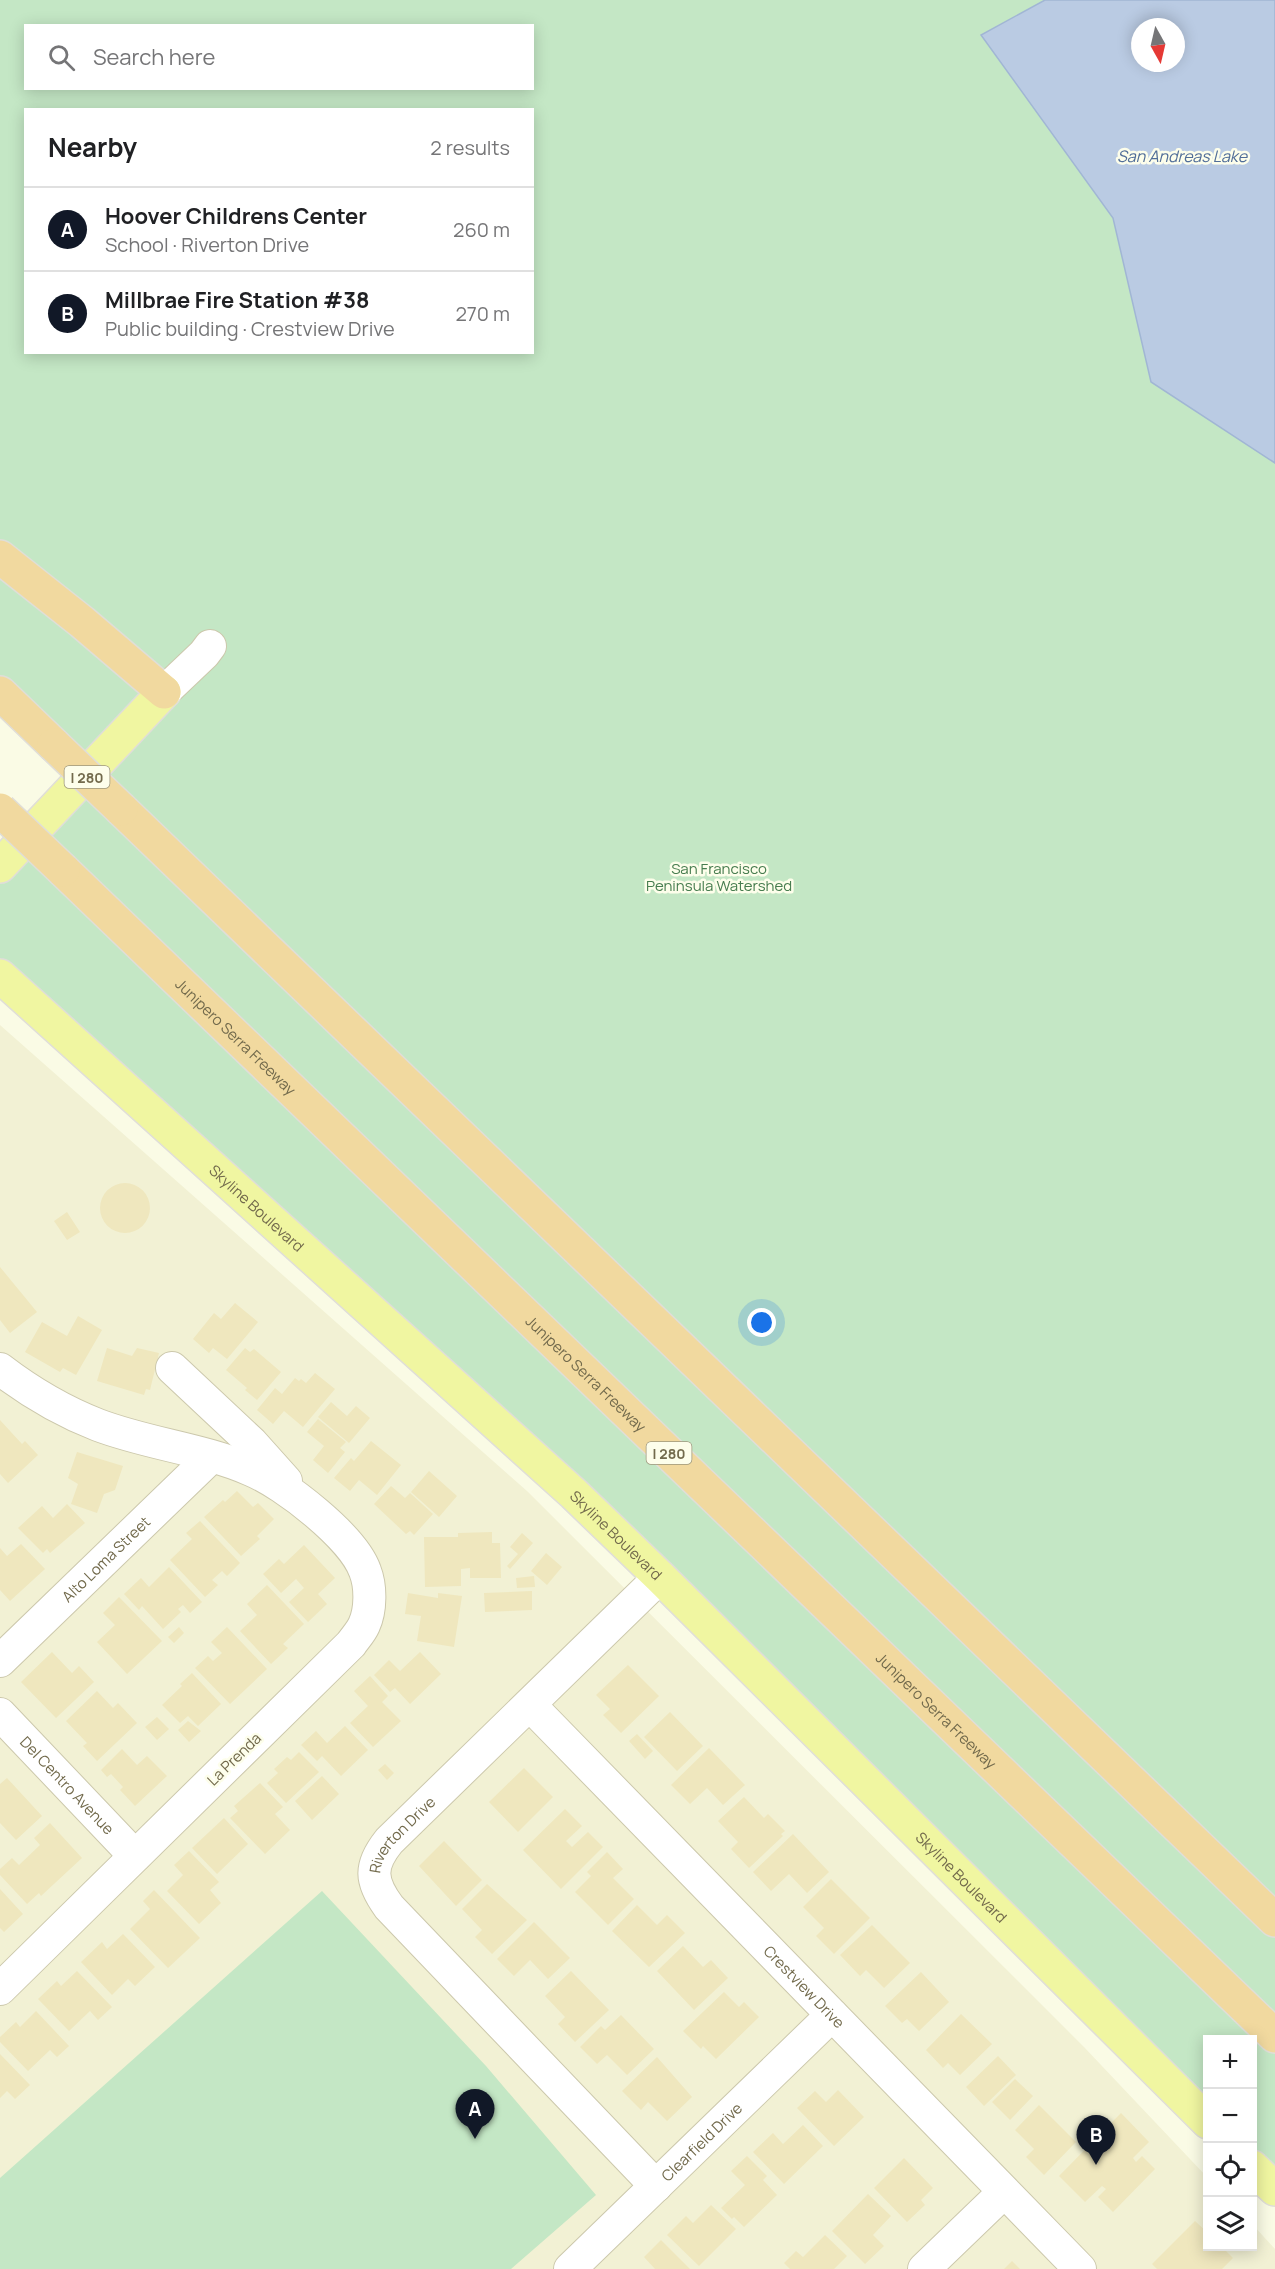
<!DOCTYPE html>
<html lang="en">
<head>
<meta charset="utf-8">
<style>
  :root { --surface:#fff; --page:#f6f6f6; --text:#202124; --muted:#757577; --line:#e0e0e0; --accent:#111827 }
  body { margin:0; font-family:Manrope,sans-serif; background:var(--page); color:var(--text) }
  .controls { position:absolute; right:18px; bottom:18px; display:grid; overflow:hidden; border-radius:0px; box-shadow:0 3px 15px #0003 }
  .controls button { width:54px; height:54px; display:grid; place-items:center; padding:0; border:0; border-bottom:2px solid var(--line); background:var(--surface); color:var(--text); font:30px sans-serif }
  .compass { position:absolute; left:1131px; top:18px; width:54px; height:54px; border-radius:50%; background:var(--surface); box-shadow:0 3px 15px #0003; rotate:172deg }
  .you { position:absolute; left:762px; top:1323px; width:21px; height:21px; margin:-15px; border:4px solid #fff; border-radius:50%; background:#1a73e8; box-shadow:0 0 0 9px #1a73e833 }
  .badge { display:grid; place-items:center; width:39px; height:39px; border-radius:50%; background:var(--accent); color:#fff; font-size:20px; font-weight:700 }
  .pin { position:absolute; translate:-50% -50px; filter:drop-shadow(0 2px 3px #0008) }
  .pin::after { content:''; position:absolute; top:32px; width:21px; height:18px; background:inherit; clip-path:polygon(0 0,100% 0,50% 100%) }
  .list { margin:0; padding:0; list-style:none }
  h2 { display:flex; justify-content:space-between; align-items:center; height:78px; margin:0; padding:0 24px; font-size:26px }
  h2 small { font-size:20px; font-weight:400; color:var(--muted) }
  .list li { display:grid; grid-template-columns:39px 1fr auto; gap:18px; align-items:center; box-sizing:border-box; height:84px; padding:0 24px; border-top:2px solid var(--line) }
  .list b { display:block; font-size:22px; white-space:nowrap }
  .list p { margin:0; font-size:20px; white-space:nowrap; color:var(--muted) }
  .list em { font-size:20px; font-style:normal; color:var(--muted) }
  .icon { flex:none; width:33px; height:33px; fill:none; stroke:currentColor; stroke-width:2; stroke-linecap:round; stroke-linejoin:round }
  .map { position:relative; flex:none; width:1275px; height:2269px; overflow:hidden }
  .search { position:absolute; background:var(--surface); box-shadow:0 3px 15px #0003; left:24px; top:24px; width:510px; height:66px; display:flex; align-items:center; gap:15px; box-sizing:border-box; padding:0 21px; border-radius:0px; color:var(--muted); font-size:22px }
  .panel { position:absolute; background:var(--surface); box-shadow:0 3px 15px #0003; left:24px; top:108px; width:510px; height:246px; border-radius:0px }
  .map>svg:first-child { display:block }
  .residential { fill:#f2f1d4 }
  .green { fill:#c4e7c5; fill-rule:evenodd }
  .water { fill:#bacbe3; stroke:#a1b6d4; stroke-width:1.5; fill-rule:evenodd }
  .building { fill:#efe7be }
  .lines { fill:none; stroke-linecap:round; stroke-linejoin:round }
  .minor-casing { stroke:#ccc8ac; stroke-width:34 }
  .major-casing { stroke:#e0ded8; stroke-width:36 }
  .highway-casing { stroke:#e0ded8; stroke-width:36 }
  .minor { stroke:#fff; stroke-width:32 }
  .major { stroke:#f0f6a1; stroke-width:33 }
  .highway { stroke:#f1d99f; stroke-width:33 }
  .highway-bridge-casing { stroke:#e0ded8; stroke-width:36; stroke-linecap:butt }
  .highway-bridge { stroke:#f1d99f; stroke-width:33 }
  .labels { text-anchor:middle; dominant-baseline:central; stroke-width:5; stroke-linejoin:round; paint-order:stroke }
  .shield { fill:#fdfeeb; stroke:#9c967c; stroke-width:1.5 }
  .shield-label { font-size:14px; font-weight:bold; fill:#726a4c }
  .park-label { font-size:15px; fill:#477d4f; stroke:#fdfeeb }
  .street-label { font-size:15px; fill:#726a4c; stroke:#fdfeeb }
  .water-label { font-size:16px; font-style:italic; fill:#506d98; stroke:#fdfeeb }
</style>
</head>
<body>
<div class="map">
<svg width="1275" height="2269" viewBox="0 0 1275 2269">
  <rect width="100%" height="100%" fill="#fafbe5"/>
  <path class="residential" d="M0,1025L527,1491L1084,2047L1207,2177L1208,2246H1252L1253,2225L1275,2249V2269H0Z"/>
  <path class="green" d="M0,0H1275V2185L1253,2163L1252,2040H1208L1207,2120L879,1794L0,981V864L85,775L0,693ZM26,26H532V88H26ZM1140,27H1176V63H1140ZM26,110H532V352H26Z
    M322,1891L486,2066L596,2195L511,2269H0V2178Z"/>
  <path class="water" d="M1045,0H1275V463L1151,382L1113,218L981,35ZM1140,27H1176V63H1140Z"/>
  <path class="building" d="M100 1208a25 25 0 1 1 50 0a25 25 0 1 1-50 0Z
    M67,1212L80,1232L67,1240L54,1221Z
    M0,1267L37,1312L10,1333L0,1320Z
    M235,1303L258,1322L227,1359L213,1348L209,1353L193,1339L214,1313L221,1319Z
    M78,1316L102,1330L76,1375L63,1368L60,1372L25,1352L42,1322L67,1336Z
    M107,1348L132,1356L137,1348L159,1353L150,1390L146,1389L144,1395L97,1381Z
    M245,1348L250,1352L254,1349L281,1372L257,1400L245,1390L247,1388L226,1370Z
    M315,1373L335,1389L303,1427L284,1411L273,1424L257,1410L275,1388L282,1394L295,1378L299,1381L301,1379L306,1383Z
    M331,1402L347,1416L356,1406L370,1418L349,1443L318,1417Z
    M318,1419L346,1442L340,1448L345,1452L328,1473L313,1460L324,1446L307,1432Z
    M0,1420L22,1444L25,1441L38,1455L8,1483L0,1474Z
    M371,1441L401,1465L377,1495L359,1480L350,1491L334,1478L351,1458L354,1461Z
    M77,1452L123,1466L115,1490L104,1494L97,1513L71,1504L78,1484L68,1478Z
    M429,1471L457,1496L439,1517L411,1492Z
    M391,1486L405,1498L410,1493L433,1514L414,1535L410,1531L406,1534L374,1504Z
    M237,1491L253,1507L258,1503L274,1519L257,1536L260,1539L241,1556L204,1517L223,1500L225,1502Z
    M67,1504L85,1523L50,1553L47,1549L43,1553L18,1528L42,1506L53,1518Z
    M200,1521L240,1563L227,1576L222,1571L212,1580L218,1585L205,1597L170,1560L192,1539L186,1533Z
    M492,1532V1543H500L501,1578H470V1568L461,1569V1586L425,1587L424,1537H458V1533Z
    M522,1533L533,1543L510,1569L507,1566L518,1554L510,1547Z
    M21,1544L45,1569L10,1601L0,1590V1548L7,1556Z
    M304,1545L335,1578L318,1594L327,1604L308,1622L289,1602L304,1588L296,1579L281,1593L263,1574L279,1559L284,1564Z
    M546,1553L562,1567L547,1585L531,1571Z
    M169,1567L202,1602L190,1613L183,1605L178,1609L181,1612L163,1629L142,1606L139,1610L124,1594L141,1578L149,1587Z
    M534,1576L535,1587L517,1588L516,1578Z
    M267,1585L304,1624L283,1644L288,1648L271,1664L240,1631L257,1615L247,1604Z
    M532,1591V1610L485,1612L484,1593Z
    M408,1593L438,1598V1593L462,1596L454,1647L417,1641L421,1616L405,1614Z
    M119,1597L162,1641L127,1674L97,1642L115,1625L103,1613Z
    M179,1627L184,1633L174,1643L168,1637Z
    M227,1627L267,1669L230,1704L195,1668L208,1656L213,1661L222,1653L211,1642Z
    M52,1652L72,1673L79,1666L94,1682L56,1718L21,1682Z
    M420,1652L441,1674L410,1704L395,1688L390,1692L374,1675L389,1660L400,1671Z
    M628,1665L659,1696L621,1733L603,1715L610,1709L596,1695Z
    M192,1673L221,1704L198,1726L188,1716L180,1723L162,1705L182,1686L180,1684Z
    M370,1676L388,1696L382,1702L401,1721L373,1747L350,1723L368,1706L354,1691Z
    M97,1691L113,1708L118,1703L137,1723L97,1761L83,1746L87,1743L66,1721Z
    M670,1712L703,1746L677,1771L644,1737Z
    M157,1717L169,1729L157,1740L145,1727Z
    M188,1721L201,1731L189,1742L178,1730Z
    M345,1726L368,1750L341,1776L322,1756L317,1761L301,1745L316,1731L327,1743Z
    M637,1734L653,1751L645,1759L629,1741Z
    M709,1748L745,1785L723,1805L707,1788L690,1804L671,1785Z
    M122,1749L137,1765L147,1756L167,1776L135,1806L120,1790L123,1787L111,1774L107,1777L101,1770Z
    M299,1752L319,1772L286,1803L267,1783L278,1773L274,1769L287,1757L291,1760Z
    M385,1764L394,1773L387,1780L378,1770Z
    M524,1768L553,1797L518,1832L489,1802Z
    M322,1776L339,1794L312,1820L295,1801Z
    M7,1778L42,1816L16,1840L0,1823V1784Z
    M260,1783L283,1807L275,1814L290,1830L265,1854L230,1818L238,1811L234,1806Z
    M744,1797L764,1818L768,1814L785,1831L781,1834L783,1836L749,1868L731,1849L738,1842L718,1821Z
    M565,1809L582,1826L566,1841L572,1847L588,1832L603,1847L561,1889L523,1850Z
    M224,1818L248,1844L217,1874L192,1848Z
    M50,1823L82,1858L41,1896L39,1893L27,1904L0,1875V1869L12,1858L19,1865L40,1845L34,1838Z
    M793,1834L829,1872L807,1893L789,1874L771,1891L753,1872Z
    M444,1841L482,1880L456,1906L419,1866Z
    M189,1851L219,1882L210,1890L221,1903L199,1924L167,1891L183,1875L174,1865Z
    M607,1852L623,1869L613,1878L634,1899L608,1925L575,1892L591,1876L587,1872Z
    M831,1879L870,1918L834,1954L816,1936L824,1928L803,1907Z
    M487,1884L527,1920L492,1954L475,1937L482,1930L462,1909Z
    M0,1889L23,1914L4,1932L0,1928Z
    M154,1890L200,1938L168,1968L130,1929L150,1909L143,1901Z
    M637,1905L657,1925L667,1915L685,1933L649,1967L612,1931Z
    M534,1922L570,1958L548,1979L530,1960L514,1976L497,1959Z
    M872,1925L910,1963L884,1988L866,1970L860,1976L840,1955Z
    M123,1934L155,1967L135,1986L128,1979L112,1995L81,1962L102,1942L107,1949Z
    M683,1946L703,1967L711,1960L728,1978L694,2010L657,1971Z
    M77,1971L112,2007L98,2020L90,2011L69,2031L38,1999L57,1981L61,1986Z
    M571,1971L609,2010L575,2042L558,2024L565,2017L545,1996Z
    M921,1972L949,2002L919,2031L907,2019L902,2023L885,2006Z
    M724,1992L739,2007L744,2002L759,2017L716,2059L703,2046L701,2049L683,2031Z
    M36,2011L69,2046L57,2057L50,2050L28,2071L0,2042V2037L16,2022L20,2027Z
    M961,2014L992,2044L960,2075L948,2063L943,2068L926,2050Z
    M621,2015L654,2049L627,2075L607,2055L597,2064L580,2047L601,2026L605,2030Z
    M0,2054L30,2085L15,2099L7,2091L0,2098Z
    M998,2056L1016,2075L984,2106L966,2087Z
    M657,2057L692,2097L667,2121L648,2102L641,2110L622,2091Z
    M1015,2079L1033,2096L1010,2120L992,2102Z
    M838,2090L864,2117L834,2146L797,2108L815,2091L826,2102Z
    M1039,2105L1076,2142L1044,2175L1026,2157L1034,2149L1015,2130Z
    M1121,2113L1149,2142L1133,2158L1136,2162L1142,2156L1155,2169L1113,2212L1098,2197L1106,2189L1102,2186L1085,2202L1059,2176Z
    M803,2125L823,2146L784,2184L753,2152L773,2133L783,2144Z
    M747,2156L767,2176L763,2180L777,2195L744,2227L734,2217L732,2219L721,2208L745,2185L731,2171Z
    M904,2158L933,2188L921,2200L925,2205L907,2222L874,2188Z
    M868,2194L891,2216L873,2235L884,2246L865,2264L832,2231Z
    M711,2205L736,2229L699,2266L667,2235L686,2216L693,2223Z
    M1195,2221L1208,2233V2246H1221L1233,2258L1222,2269H1157L1152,2264Z
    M825,2235L847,2256L834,2269H790L784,2263L796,2251L803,2257Z
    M661,2240L690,2269H655L644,2257Z
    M1012,2261L1020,2269H1004Z"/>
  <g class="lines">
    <defs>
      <g id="minor">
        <path d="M164,692L204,654L210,646"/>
        <path d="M172,1368L252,1443L286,1481"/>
        <path d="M0,1369C30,1392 62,1411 98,1425C148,1444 203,1449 251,1470C285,1484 353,1537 365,1571C371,1586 371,1610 364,1625C361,1632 355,1638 351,1644L0,1989"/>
        <path id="s1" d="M0,1661L211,1457"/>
        <path id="s2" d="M530,1705L1080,2269"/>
        <path id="s3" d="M0,1714L135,1856"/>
        <path id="s4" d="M656,2186L389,1907C370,1881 369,1866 389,1841L660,1577"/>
        <path id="s5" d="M570,2269L832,2015"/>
        <path d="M924,2269L1004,2192"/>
      </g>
      <g id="major">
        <path d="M0,866L164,692"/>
        <path id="s6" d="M0,976L574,1494L660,1577L1208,2122"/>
        <path d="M1252,2167L1275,2189"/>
      </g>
      <g id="highway">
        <path d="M0,557L82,622L164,692"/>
        <path d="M0,693L54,745"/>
        <path d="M121,809L1275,1920"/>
        <path id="s7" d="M63,870L1275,2036"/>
      </g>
    </defs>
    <use href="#minor" class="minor-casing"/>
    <use href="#major" class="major-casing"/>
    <use href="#highway" class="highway-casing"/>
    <use href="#minor" class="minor"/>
    <use href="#major" class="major"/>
    <use href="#highway" class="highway"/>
    <defs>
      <path id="highway-bridge" d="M54,745L121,809
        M0,810L63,870"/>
    </defs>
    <use href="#highway-bridge" class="highway-bridge-casing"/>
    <use href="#highway-bridge" class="highway-bridge"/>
  </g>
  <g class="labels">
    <g class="shield">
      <rect x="64.5" y="766" width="45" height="22" rx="4.5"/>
      <rect x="646.5" y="1442" width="45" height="22" rx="4.5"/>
    </g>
    <g class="shield-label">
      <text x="87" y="777">I 280</text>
      <text x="669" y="1453">I 280</text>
    </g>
    <g class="park-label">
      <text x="719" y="868">San Francisco<tspan x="719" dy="17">Peninsula Watershed</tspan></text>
    </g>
    <g class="street-label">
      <text stroke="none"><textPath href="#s7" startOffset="240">Junipero Serra Freeway</textPath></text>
      <text stroke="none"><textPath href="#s6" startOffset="346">Skyline Boulevard</textPath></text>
      <text stroke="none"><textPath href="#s7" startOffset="726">Junipero Serra Freeway</textPath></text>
      <text stroke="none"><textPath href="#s6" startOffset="832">Skyline Boulevard</textPath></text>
      <text stroke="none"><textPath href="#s1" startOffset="147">Alto Loma Street</textPath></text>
      <text stroke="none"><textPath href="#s7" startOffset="1212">Junipero Serra Freeway</textPath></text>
      <text transform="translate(234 1759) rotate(-44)">La Prenda</text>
      <text stroke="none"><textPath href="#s3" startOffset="98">Del Centro Avenue</textPath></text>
      <text stroke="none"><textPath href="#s4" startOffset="472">Riverton Drive</textPath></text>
      <text stroke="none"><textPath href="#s6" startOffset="1318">Skyline Boulevard</textPath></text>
      <text stroke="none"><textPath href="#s2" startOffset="393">Crestview Drive</textPath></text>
      <text stroke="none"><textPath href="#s5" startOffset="183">Clearfield Drive</textPath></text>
    </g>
    <g class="water-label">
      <text x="1182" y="156">San Andreas Lake</text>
    </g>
  </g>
</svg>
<div class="controls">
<button>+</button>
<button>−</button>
<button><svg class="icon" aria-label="locate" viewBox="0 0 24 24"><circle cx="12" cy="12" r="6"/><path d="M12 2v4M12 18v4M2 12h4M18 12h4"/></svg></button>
<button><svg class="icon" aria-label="layers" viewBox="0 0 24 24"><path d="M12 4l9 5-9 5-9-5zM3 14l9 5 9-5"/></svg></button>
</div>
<svg class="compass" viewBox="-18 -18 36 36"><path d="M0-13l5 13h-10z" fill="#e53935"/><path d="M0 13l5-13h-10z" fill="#757577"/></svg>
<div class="you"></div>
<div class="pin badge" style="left:475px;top:2139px">A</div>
<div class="pin badge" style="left:1096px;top:2165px">B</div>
<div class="search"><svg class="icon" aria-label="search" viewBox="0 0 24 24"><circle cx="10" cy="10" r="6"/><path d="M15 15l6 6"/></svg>Search here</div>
<section class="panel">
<h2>Nearby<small>2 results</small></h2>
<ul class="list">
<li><span class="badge">A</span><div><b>Hoover Childrens Center</b><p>School · Riverton Drive</p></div><em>260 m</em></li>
<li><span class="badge">B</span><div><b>Millbrae Fire Station #38</b><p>Public building · Crestview Drive</p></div><em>270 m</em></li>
</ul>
</section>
</div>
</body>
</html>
